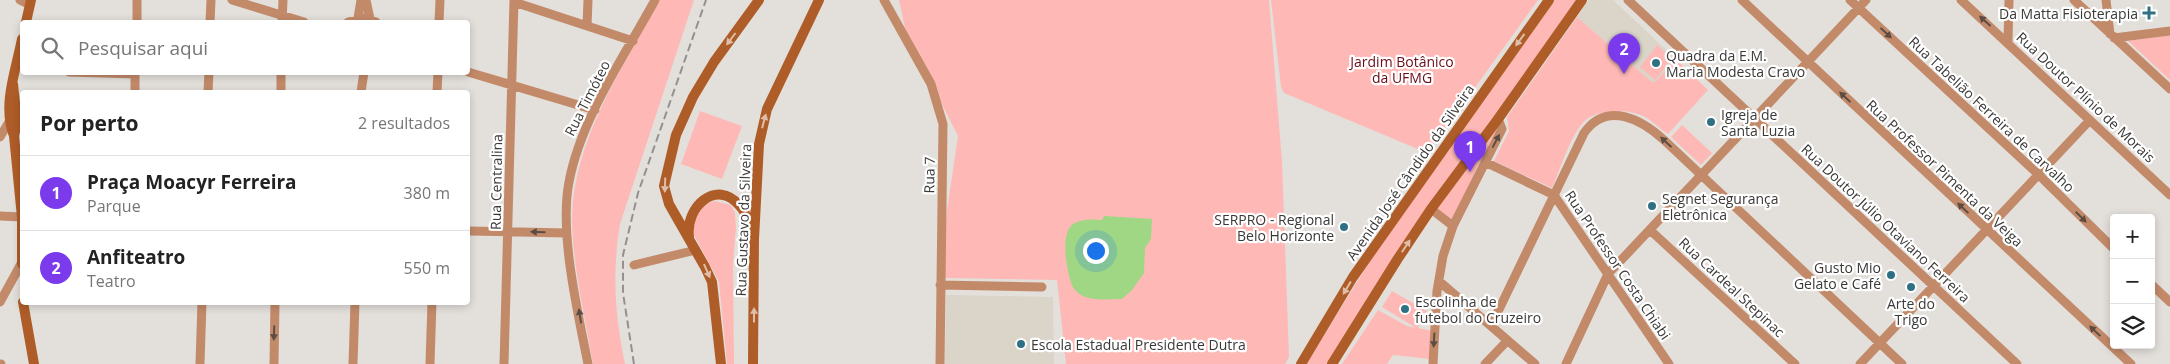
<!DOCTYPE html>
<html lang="pt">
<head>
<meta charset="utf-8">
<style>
  :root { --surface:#fff; --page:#f2f2f2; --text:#222; --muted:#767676; --line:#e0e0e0; --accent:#7c3aed }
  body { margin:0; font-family:"Open Sans",sans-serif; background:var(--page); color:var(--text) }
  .controls { position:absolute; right:15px; bottom:15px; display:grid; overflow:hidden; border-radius:5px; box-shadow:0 2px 8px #0003 }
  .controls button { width:45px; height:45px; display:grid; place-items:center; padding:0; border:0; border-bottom:1px solid var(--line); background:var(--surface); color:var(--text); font:25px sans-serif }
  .you { position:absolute; left:1095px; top:250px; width:18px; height:18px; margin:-12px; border:4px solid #fff; border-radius:50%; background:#1a73e8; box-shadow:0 0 0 8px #1a73e833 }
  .badge { display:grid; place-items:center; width:32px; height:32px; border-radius:50%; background:var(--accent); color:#fff; font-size:16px; font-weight:700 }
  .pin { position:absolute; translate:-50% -41px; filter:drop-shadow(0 1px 2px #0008) }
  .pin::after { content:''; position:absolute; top:26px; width:18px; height:15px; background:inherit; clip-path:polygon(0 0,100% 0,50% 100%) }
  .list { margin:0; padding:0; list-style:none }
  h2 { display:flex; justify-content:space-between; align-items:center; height:65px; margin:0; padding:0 20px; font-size:21px }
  h2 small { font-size:16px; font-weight:400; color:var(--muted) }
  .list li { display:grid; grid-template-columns:32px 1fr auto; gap:15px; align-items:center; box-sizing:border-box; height:75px; padding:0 20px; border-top:1px solid var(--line) }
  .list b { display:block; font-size:19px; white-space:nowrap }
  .list p { margin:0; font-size:16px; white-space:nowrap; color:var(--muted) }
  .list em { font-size:16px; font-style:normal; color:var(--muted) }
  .icon { flex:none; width:28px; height:28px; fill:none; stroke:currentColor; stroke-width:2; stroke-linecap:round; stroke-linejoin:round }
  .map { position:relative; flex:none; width:2170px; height:364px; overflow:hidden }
  .search { position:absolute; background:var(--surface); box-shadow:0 2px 8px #0003; left:20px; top:20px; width:450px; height:55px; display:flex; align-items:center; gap:12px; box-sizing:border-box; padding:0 18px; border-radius:5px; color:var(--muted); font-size:19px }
  .panel { position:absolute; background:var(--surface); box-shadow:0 2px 8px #0003; left:20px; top:90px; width:450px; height:215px; border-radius:5px }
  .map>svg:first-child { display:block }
  .built { fill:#dad4c9 }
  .green { fill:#feb9b6 }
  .water { fill:#9fd785 }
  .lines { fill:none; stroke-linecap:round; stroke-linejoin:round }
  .street { stroke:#c38a6a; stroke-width:9 }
  .secondary { stroke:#af5d28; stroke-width:10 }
  .rail { stroke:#93918f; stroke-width:2; stroke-dasharray:8 4; stroke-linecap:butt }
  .oneway { fill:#5c4d44 }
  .oneway2 { fill:#dfbea9 }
  .poi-dot { fill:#307084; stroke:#fff; stroke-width:2 }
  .labels { text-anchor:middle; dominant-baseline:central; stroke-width:4.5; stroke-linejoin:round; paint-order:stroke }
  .poi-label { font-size:14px; fill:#3a3938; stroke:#fff; text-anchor:start }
  .park-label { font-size:14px; fill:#690d18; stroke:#fff }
  .street-label { font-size:14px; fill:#3a3938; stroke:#fff }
</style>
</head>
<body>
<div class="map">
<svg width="2170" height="364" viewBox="0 0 2170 364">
  <rect width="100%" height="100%" fill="#e3e0dc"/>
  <path class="built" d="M1589,0H1613L1676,59L1656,81L1652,82L1577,17Z
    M946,295L1053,297L1054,364H945Z"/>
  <path class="green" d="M659,0H694L620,224C612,272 615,317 625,364H593C585,317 573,268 572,221C572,141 623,68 659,0Z
    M899,0H1269L1282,161L1289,357L1285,364H1066L1057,280L945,278V224L958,136L906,33Z
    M1271,0H1538L1430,150H1420L1284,93L1281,87Z
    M1554,0H1579L1329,364H1306L1383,240Z
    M1577,17L1652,82L1656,81L1676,59L1708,90L1668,134C1660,129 1652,120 1643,116C1627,109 1602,109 1587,119C1572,130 1560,170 1552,188L1494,161L1509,131L1507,117Z
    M2170,35V80L2128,41Z
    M1657,45L1672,59L1655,80L1640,67Z
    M700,111L742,126L722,179L681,164Z
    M1682,125L1712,153L1701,165L1671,137Z
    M1499,126L1480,161L1454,219H1451L1436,208Z
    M714,201L731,205L735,213L736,228L733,263L734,364H727L719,282L693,233V221L704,205Z
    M1392,291L1427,311L1418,328L1432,331L1430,359L1393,355L1387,364H1342L1378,310L1407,326L1416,328L1382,307Z"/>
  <path class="water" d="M1104,216L1152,219L1151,239L1145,248L1144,273L1132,290L1122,299C1110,299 1094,301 1083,296C1079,294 1073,289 1072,285C1067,273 1060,235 1072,225C1079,219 1093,219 1102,220Z"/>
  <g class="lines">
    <path class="street" d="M20,0L30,5
      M232,0L304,22
      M366,0L370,19
      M884,0L931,84L943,124L940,364
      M1628,0L2017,364
      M1742,0L2131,364
      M1850,0L2039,175L2114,249
      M1961,0L2170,195
      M2074,0L2170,89
      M2106,0L2110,34
      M514,2L633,41
      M358,18L361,0
      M137,22V0
      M210,22L211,0
      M282,22L283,0
      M348,22L364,18L376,22
      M439,22L440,0
      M587,26L588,0
      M2114,38L2170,31
      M2008,42L2009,0
      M69,72L135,74
      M468,72L595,110
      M135,92V72
      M208,92L209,72
      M281,92V72
      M361,92L364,72
      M437,92L438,72
      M0,137L9,122
      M1485,162L1554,195L1669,364
      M1431,209L1453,226
      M0,216L22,217
      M1650,230L1795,364
      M468,231L566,233
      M634,265L696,250
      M1440,282L1535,364
      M2151,284L2170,302
      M940,285L1042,287
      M0,302L22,262
      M1491,326L1584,133C1607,100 1642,120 1664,140L1902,364
      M0,364H1
      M200,364L202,302
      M274,364L275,302
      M353,364L355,302
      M430,364L432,302
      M504,364L514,0
      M588,364C578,313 559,233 569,182C581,118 624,57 655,0
      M1433,364L1437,291L1443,256L1453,226L1502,129L1498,119
      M1485,364L1507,341
      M1566,364L1608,274L1866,0
      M1860,364L2090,120"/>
    <path class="secondary" d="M26,22L31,0
      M13,84L17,122L14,136L22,217V264
      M14,136C2,105 16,70 22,39
      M689,237C685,206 717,179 739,205C747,213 749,223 753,233
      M23,302L34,364
      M721,364L712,282L705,267L669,204L664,186L676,135L693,97L714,62L759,0
      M753,364L754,239L759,144L767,109L819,0
      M1301,364L1353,277L1549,0
      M1332,364L1397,260L1431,209L1498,119L1582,0"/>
    <path class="rail" d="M634,364L623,293V255L638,193L706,0"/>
  </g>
  <defs><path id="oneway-solid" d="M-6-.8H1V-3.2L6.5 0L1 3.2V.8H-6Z" transform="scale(1.25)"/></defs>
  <g class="oneway">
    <use href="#oneway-solid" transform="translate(1985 21) rotate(-138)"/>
    <use href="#oneway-solid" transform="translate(1886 33) rotate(43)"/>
    <use href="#oneway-solid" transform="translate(1845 97) rotate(-137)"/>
    <use href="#oneway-solid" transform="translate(1496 141) rotate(-62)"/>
    <use href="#oneway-solid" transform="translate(1666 142) rotate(-137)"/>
    <use href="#oneway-solid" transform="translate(1963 208) rotate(-137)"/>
    <use href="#oneway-solid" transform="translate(2081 217) rotate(45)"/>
    <use href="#oneway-solid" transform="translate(538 232) rotate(-179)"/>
    <use href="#oneway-solid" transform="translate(580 316) rotate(-99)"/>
    <use href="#oneway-solid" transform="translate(2095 331) rotate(-137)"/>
    <use href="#oneway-solid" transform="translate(274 333) rotate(92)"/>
    <use href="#oneway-solid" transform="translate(1434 340) rotate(93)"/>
  </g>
  <g class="oneway2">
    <use href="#oneway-solid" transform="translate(731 39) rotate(127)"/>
    <use href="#oneway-solid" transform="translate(1520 40) rotate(126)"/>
    <use href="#oneway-solid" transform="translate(764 121) rotate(-75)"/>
    <use href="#oneway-solid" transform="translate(665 185) rotate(92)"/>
    <use href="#oneway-solid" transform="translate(1406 246) rotate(-56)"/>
    <use href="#oneway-solid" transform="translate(707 271) rotate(66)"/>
    <use href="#oneway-solid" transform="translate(1347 288) rotate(121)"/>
    <use href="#oneway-solid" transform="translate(754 315) rotate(-90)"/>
  </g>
  <g class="poi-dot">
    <path d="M2146.5 5.5h5v5h5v5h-5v5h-5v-5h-5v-5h5z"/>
    <circle cx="1656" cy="63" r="5"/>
    <circle cx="1711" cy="122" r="5"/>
    <circle cx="1652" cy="206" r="5"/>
    <circle cx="1344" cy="227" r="5"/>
    <circle cx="1891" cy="275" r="5"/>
    <circle cx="1911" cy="287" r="5"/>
    <circle cx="1405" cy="309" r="5"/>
    <circle cx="1021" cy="344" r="5"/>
  </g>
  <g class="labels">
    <g class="poi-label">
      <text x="2138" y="13" text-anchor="end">Da Matta Fisioterapia</text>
      <text x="1666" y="55">Quadra da E.M.<tspan x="1666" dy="16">Maria Modesta Cravo</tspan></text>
      <text x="1721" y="114">Igreja de<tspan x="1721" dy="16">Santa Luzia</tspan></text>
      <text x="1662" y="198">Segnet Segurança<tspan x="1662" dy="16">Eletrônica</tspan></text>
      <text x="1334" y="219" text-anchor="end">SERPRO - Regional<tspan x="1334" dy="16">Belo Horizonte</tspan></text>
      <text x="1881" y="267" text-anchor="end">Gusto Mio<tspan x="1881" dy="16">Gelato e Café</tspan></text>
      <text x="1415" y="301">Escolinha de<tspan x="1415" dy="16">futebol do Cruzeiro</tspan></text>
      <text x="1911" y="303" text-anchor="middle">Arte do<tspan x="1911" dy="16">Trigo</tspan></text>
      <text x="1031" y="344">Escola Estadual Presidente Dutra</text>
    </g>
    <g class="park-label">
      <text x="1402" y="61">Jardim Botânico<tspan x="1402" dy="16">da UFMG</tspan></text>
    </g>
    <g class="street-label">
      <text transform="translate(2086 97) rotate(43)">Rua Doutor Plínio de Morais</text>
      <text transform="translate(587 98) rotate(-63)">Rua Timóteo</text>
      <text transform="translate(1992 114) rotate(43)">Rua Tabelião Ferreira de Carvalho</text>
      <text transform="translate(1410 172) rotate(-55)">Avenida José Cândido da Silveira</text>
      <text transform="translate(1945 173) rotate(43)">Rua Professor Pimenta da Veiga</text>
      <text transform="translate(929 175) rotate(-89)">Rua 7</text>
      <text transform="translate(496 182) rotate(-89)">Rua Centralina</text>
      <text transform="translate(743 220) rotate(-88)">Rua Gustavo da Silveira</text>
      <text transform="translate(1886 223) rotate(43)">Rua Doutor Júlio Otaviano Ferreira</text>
      <text transform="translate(1618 265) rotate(56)">Rua Professor Costa Chiabi</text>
      <text transform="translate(1732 287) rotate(43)">Rua Cardeal Stepinac</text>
    </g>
  </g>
</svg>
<div class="controls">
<button>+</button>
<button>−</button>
<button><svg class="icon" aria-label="layers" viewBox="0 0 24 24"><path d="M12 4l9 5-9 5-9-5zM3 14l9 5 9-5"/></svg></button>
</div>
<div class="you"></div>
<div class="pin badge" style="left:1470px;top:172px">1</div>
<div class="pin badge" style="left:1624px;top:74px">2</div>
<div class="search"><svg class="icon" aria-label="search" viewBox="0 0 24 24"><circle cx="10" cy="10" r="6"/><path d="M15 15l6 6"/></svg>Pesquisar aqui</div>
<section class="panel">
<h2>Por perto<small>2 resultados</small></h2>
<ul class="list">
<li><span class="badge">1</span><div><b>Praça Moacyr Ferreira</b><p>Parque</p></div><em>380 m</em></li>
<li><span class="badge">2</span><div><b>Anfiteatro</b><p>Teatro</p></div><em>550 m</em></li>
</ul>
</section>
</div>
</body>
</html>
